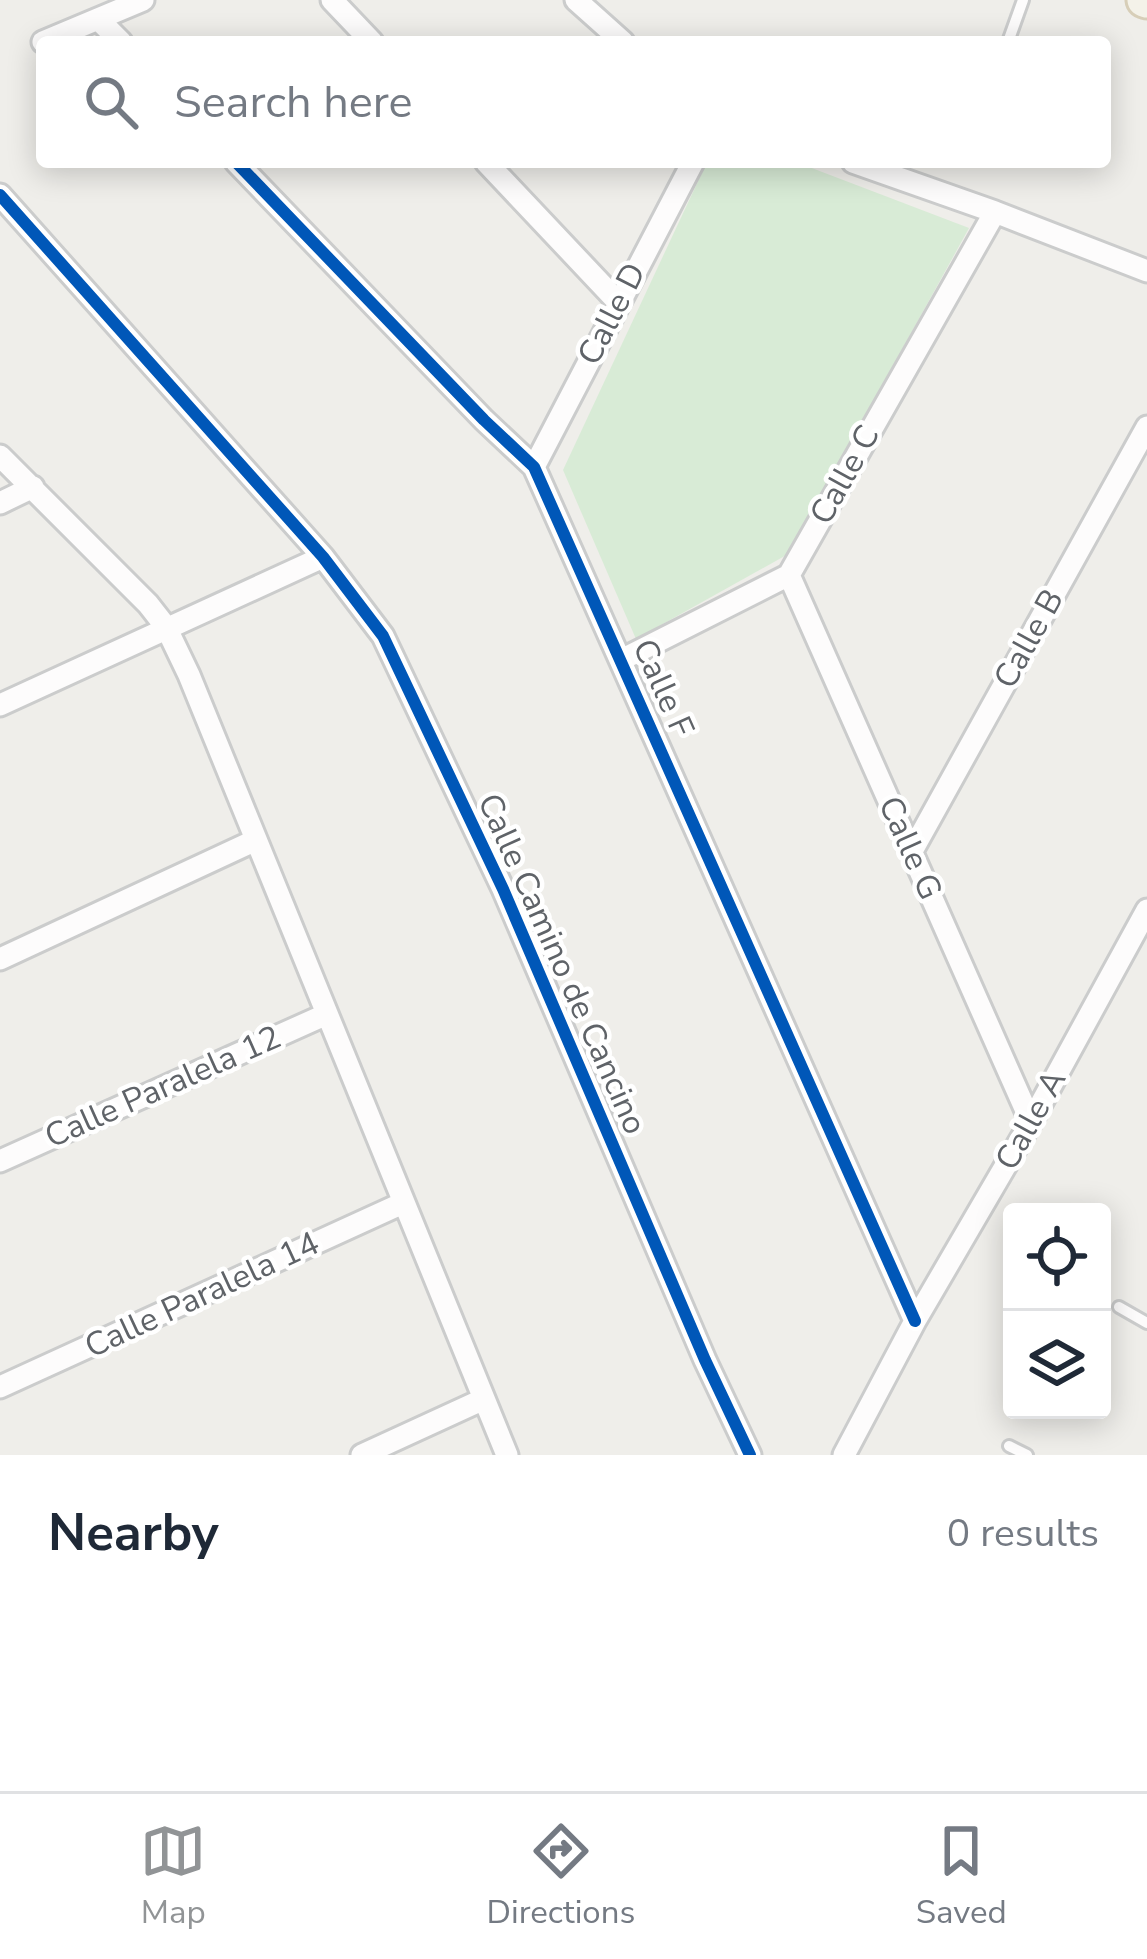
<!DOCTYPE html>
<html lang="en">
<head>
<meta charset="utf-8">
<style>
  :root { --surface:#fff; --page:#f6f6f7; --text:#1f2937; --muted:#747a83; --line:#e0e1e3; --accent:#919496 }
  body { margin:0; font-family:"Nunito Sans",sans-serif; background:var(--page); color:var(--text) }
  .controls { position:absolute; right:36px; bottom:36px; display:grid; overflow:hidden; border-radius:12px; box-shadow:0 6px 30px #0003 }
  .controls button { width:108px; height:108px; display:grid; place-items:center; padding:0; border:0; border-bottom:3px solid var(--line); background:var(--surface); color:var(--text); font:60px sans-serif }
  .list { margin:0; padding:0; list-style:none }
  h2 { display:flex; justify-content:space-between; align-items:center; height:156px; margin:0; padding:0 48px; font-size:51px }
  h2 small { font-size:39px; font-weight:400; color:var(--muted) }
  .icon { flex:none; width:66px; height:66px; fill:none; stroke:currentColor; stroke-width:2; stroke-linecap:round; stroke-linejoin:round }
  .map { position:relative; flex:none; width:1147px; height:1455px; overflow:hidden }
  .search { position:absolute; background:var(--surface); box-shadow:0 6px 30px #0003; left:36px; right:36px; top:36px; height:132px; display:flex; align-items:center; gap:30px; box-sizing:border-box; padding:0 42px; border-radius:12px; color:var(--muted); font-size:45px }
  .sheet { height:336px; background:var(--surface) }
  nav { display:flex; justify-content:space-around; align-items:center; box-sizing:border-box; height:168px; border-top:3px solid var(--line); background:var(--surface); font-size:33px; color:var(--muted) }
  nav a { display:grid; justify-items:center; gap:6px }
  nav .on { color:var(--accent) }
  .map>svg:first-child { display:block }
  .green { fill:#d8ebd6 }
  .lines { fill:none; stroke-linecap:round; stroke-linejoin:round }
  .lane-casing { stroke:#cbcccc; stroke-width:16 }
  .street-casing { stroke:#cbcccc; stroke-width:27 }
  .primary-casing { stroke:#d7ceb8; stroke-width:39 }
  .lane { stroke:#fdfcfc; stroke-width:10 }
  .street { stroke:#fdfcfc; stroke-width:21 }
  .primary { stroke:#f4f2e9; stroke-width:33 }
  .cycleway-casing { stroke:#fff; stroke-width:20 }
  .cycleway { stroke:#0057b8; stroke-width:12 }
  .labels { text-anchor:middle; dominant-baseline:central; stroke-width:9; stroke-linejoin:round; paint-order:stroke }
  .street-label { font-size:33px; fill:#5f6368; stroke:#fff }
</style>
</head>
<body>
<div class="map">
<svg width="1147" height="1455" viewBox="0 0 1147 1455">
  <rect width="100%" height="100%" fill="#efeeea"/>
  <path class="green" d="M707,162H796L969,228L790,553L636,639L563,470Z"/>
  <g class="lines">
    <defs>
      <path id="lane" d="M1008,42L1023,0
        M1119,1307L1147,1323
        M1009,1446L1027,1455"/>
      <path id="street" d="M332,0L372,42
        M576,0L623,42
        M98,19L121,42
        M43,42L143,0
        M236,162L484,420L534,467L915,1321
        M486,162L618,302
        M853,162L995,212L1147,271
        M0,195L323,557L383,636L503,889L705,1360L750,1455
        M0,456L148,604L166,627L189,675L507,1455
        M534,467L693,162
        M0,503L33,487
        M789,575L1031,1122
        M621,660L789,575L995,212
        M0,705L323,557
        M912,851L1147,427
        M0,959L256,840
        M0,1161L327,1014
        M0,1387L403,1203
        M362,1455L484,1399
        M844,1455L915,1321L1031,1122L1147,910"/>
      <path id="primary" d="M1144,0L1147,1"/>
    </defs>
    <use href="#lane" class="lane-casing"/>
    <use href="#street" class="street-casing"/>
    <use href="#primary" class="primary-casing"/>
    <use href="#lane" class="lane"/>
    <use href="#street" class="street"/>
    <use href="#primary" class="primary"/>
    <defs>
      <path id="cycleway" d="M236,162L484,420L534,467L915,1321
        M0,195L323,557L383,636L503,889L705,1360L750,1455"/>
    </defs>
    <use href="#cycleway" class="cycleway-casing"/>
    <use href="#cycleway" class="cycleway"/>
  </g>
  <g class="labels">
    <g class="street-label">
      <text transform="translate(612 314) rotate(-63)">Calle D</text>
      <text transform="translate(845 475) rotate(-61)">Calle C</text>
      <text transform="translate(1029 639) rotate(-61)">Calle B</text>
      <text transform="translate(663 688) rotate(66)">Calle F</text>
      <text transform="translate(910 848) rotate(66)">Calle G</text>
      <text transform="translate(562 964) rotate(66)">Calle Camino de Cancino</text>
      <text transform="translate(163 1087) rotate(-24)">Calle Paralela 12</text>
      <text transform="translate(1031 1120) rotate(-61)">Calle A</text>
      <text transform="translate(202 1295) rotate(-25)">Calle Paralela 14</text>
    </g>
  </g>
</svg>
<div class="controls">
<button><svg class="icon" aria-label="locate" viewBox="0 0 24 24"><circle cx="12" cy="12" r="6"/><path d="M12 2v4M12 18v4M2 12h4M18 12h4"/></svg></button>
<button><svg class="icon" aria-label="layers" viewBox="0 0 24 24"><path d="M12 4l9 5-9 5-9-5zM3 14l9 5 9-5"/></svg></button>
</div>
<div class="search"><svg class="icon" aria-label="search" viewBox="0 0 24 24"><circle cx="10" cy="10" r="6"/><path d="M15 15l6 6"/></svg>Search here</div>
</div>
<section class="sheet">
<h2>Nearby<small>0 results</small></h2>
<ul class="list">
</ul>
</section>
<nav>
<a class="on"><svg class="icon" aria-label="map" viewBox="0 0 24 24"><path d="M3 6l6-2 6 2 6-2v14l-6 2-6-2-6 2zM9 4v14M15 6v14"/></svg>Map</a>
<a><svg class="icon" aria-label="directions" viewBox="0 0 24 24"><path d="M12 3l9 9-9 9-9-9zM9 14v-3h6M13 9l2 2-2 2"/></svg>Directions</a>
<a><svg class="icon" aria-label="saved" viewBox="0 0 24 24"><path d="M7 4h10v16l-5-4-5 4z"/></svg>Saved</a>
</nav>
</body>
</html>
